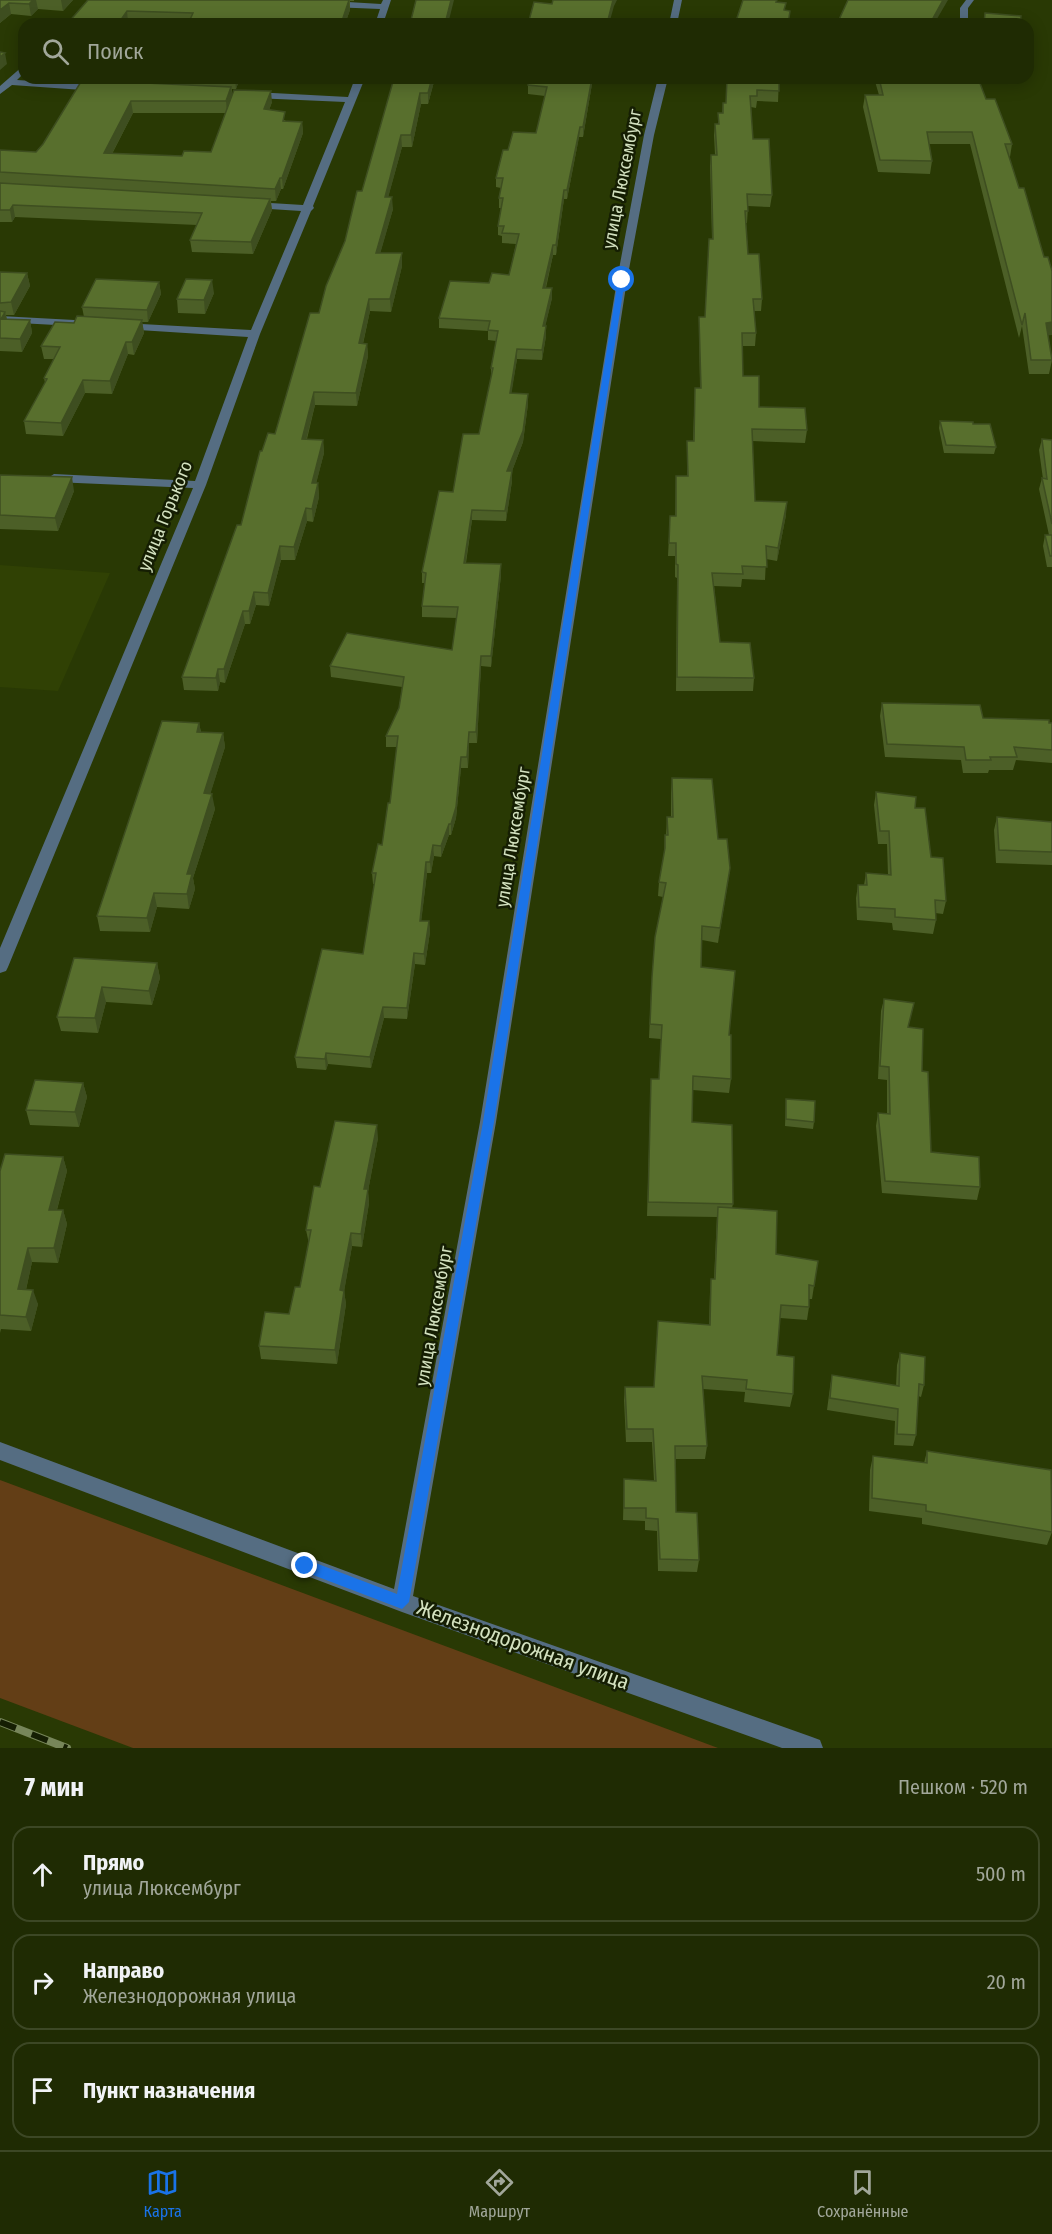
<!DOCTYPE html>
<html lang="ru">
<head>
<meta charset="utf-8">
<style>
  :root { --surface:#1f2b03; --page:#27330d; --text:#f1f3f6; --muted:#a1a79a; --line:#3c4725; --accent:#1a73e8 }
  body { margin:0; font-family:"Fira Sans Condensed",sans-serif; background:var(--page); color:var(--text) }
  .stop { position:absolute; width:18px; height:18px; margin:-14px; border:4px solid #1a73e8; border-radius:50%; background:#fff }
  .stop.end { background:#1a73e8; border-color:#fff; box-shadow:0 2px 6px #0008 }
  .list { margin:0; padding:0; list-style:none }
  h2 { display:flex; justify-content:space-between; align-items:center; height:78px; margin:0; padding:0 24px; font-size:26px }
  h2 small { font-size:20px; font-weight:400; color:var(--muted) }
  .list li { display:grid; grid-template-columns:39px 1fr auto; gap:18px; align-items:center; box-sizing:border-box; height:96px; margin:0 12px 12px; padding:0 12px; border:2px solid var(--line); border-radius:18px }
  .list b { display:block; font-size:22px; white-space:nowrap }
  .list p { margin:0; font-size:20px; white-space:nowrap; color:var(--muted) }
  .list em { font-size:20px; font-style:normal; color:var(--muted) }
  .icon { flex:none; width:33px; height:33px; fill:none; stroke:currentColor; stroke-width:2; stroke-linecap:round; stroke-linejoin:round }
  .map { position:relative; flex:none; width:1052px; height:1748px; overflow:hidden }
  .search { position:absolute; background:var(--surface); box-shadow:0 3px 15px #0003; left:18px; right:18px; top:18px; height:66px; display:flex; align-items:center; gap:15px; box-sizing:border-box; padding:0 21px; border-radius:18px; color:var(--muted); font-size:22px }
  .sheet { height:402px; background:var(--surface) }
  nav { display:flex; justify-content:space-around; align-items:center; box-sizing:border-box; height:84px; border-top:2px solid var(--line); background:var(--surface); font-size:16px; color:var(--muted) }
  nav a { display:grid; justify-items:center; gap:3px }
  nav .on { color:var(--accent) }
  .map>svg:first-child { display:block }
  .built { fill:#304104 }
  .green { fill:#633e16 }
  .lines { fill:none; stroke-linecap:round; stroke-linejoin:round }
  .minor { fill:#556d82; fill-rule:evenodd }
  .rail-casing { stroke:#77865a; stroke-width:8 }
  .rail { stroke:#151e03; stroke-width:6; stroke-dasharray:17; stroke-linecap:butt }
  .wall { fill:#4c5f27; fill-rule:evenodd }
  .shaded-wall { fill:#3e4e20 }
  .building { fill:#586f2d; stroke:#3e4e20; stroke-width:1.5 }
  .route { fill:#1a73e8 }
  .labels { text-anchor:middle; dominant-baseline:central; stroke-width:5; stroke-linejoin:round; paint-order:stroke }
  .street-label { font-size:18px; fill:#d3e1bf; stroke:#151e03 }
  .near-street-label { font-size:21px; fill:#d3e1bf; stroke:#151e03 }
</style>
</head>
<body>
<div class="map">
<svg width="1052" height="1748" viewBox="0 0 1052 1748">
  <rect width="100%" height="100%" fill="#293904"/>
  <path class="built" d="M0,565L110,573L58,691L0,687Z"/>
  <path class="green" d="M0,1480L718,1748H133L0,1698Z"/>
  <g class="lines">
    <path class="minor" d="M383,0H391L383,24H375L380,9L331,7L327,4L331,1L381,4Z
      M674,0H682L677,24H669Z
      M966,0H974L968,8V24H960V8Z
      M24,65V73L17,80L97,85L102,88L97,91L12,85L0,94V86Z
      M355,78H365L313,206L314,208L311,211L260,334L206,485L8,967L6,971L0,973V948L193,488L54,482L48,478L54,474L195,481L248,337L123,329L118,326L123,323L251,330L301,211L252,208L247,205L252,202L303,205L345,102L252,98L247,95L252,92L348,97Z
      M658,78H668L654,135L627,280L496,1122L413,1596L812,1737L820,1740L823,1748H782L402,1612L0,1460V1442L394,1589L480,1122L617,280L644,135Z
      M0,316L93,321L98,324L93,327L0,322Z"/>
    <defs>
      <path id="rail" d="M0,1722L67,1748"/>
    </defs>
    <use href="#rail" class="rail-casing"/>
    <use href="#rail" class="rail"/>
  </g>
  <path class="wall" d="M0,0H73L63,11L38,9L31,16L11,14L0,23Z
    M88,0H354V1H350V10L345,24H188L128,22L127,24H67Z
    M89,78H240L236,89H232V95L272,102L269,110L286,121L302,122L303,133L283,189H281L276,201H271L272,210L253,254L192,252L190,240L197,225L15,217L12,222H0V150L36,152L43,144L89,80ZM133,113H226L211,152L182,156L112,154Z
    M394,78H435L428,104H421L412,147H402L388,197L393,209L380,253H402V266L391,312L370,311L363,344H367L368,356L357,406L315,405L307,439L323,440L324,453L316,483H318L319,497L313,522L307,521L295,560H281L269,606L256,605L250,624H245L225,683L220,682L218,691L184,690L182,677L241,525L262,451L275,434L345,241L362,191Z
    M593,78L583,137H579L567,199H564L556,255H553L546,288H552V298L545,326L546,336L542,360L517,359L511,393L528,404L523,442L512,471V481L506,521L472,520L466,563L501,564V575L491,667L481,666L477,743H469L468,768H461L456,818L451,835H449L441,857L434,856L431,873H427L421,921H429L430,932L425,965L415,964L407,1019L384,1018L371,1068L328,1064L326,1070L297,1068L295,1057L363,954L375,884H373L372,873L382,845L390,803L397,747H386V736L399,708L402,687L331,677L330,666L452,650L457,618L422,617V606L425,583H422V572L453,492L479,434L491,378V368L496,341L488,340V331L439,328V318L489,283L509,275L516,244L502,243V236L498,235V226L501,208H499V198L501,188L496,187V178L508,150L536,133L545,96L528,94V85Z
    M726,78H779L778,102L757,101L756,108L751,107L753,139L772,195L770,207L748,206L747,223H746L748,254L762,299L761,311H754L756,333L755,346H742L743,376L759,407L807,430L805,443L752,441L755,501L786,515L777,561L766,559L765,580L742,579L741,587L714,586L720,642L754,678L753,691H676L677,578L675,577V556H668L670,516H675L676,476H687V441H693L695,388H700L699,329V317H705L712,239L710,166L711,155H715L714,135L715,124H718V113H722L723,103H726Z
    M874,78H978L986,99L1012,144L1010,157L1009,156L1048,336L1052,360L1049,374H1029L1022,326L1019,338L970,144H929L932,161L930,174L878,172L863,107L865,95H879Z
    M0,272L27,273L30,286L14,315H6L7,319L30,320L32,333L22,352L0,351Z
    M159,282L161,294L148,322H142L144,333L134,355L128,354L112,394L85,393L63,436L26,434L24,421L45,383L44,378L54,359H44L41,346L84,317L82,307Z
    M214,293L205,314L178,313L177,299Z
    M940,421L996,447L994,454L944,453L939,428Z
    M1042,439L1052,440V567H1047L1043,546L1045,535H1049L1039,489L1042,478L1043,479L1039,450Z
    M0,475L74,491L58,531L0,529Z
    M882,703L983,718L1052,723V763L1016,760L1013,770H989L988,773H963L961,760L885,757L880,716Z
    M199,723L201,732L223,733L225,747L210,794L215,809L193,878L195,889L189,909L157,907L150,932L100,931L97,916Z
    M672,778L718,839L730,868L718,943L702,940L701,967L729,1035L731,1079L729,1093L693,1090L692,1122L733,1204L732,1208L776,1254L814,1286L812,1299H809V1307L807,1320L780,1318L777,1355L793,1394L790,1407L744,1402L745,1392L703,1389L707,1446L705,1459H675L676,1512L699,1560L697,1572L658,1571L657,1531L645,1530V1521L623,1520L624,1479L654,1481L652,1442H626L624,1400L625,1387H653L709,1325L710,1292L711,1279H714L717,1217L647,1216L651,1079H659L661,1039L649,1038L651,991L663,897L658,896L659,882L664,854L665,835H666L667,817H671V792Z
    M876,792L915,808L946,901L943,914L935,913L936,920L933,934L893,930L892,923L857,920L856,898L858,885H864L866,873L888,875L887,844H878L874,805Z
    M997,817L1052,822V865L996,863L994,830Z
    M74,958L157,963L160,978L152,1005L106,1002L98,1033L61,1031L57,1017Z
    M884,999L909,1027L922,1071L931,1152L980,1187L977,1200L882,1193L876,1126L878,1113L887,1114V1080L878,1079L881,1011Z
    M83,1083L87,1097L79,1127L30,1125L26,1110Z
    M786,1099L814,1122L813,1129L785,1126Z
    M378,1138L368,1191L369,1203L362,1247L352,1246L344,1291L346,1304L337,1364L261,1359L259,1346L289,1314L300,1287L309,1244L306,1230L320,1187Z
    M63,1157L67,1171L57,1210H63L67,1224L58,1263L32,1262L26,1290L38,1304L31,1331L1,1329L0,1333V1171Z
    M900,1353L924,1385L921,1397L918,1396L916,1435L913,1446L894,1445L895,1421L827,1410L830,1387L832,1375L896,1386L897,1365Z
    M927,1451L1052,1532L1047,1545L922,1524V1518L869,1511L870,1470L873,1456L924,1463Z"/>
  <path class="shaded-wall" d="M33,0H36L38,9L31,16L29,4Z
    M61,0H73L63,11Z
    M349,0L350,10L345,24H341Z
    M451,0H454L448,24H445Z
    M613,0H617L614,6L609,24H607Z
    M943,0H948L934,24H931L932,20Z
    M9,3L11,14L0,23V10Z
    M127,11L128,22L127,24H118Z
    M5,53L7,64L0,70V57Z
    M235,78H240L236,89Z
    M432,78H435L428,104V93Z
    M592,78H593L583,137V127Z
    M231,87L233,99L227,113L226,101Z
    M271,91L272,102L265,121L264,109Z
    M420,93L421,104L412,147L411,135Z
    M131,101L133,113L106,165L104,153Z
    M302,122L303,133L283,189L282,178Z
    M580,127L579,137L567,199V190Z
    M401,135L402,147L385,209V197Z
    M280,178L281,189L276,201L275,189Z
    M564,190V199L556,255V245Z
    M392,197L393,209L377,265L376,253Z
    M270,199L272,210L253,254L251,242Z
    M13,205L15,217L12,222L10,210Z
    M553,245V255L543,298V288Z
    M402,253V266L391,312L390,299Z
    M27,273L30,286L14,315L11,302Z
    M212,280L214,293L205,314L204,300Z
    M159,282L161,294L148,322L147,310Z
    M552,288V298L543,336V326Z
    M369,299L370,311L360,356L359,343Z
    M5,312L8,325L1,319Z
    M30,320L32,333L22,352L20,339Z
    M142,320L144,333L134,355L132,342Z
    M1052,322V335L1043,336L1046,323Z
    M546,326V336L542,360V350Z
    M126,342L128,354L112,394L110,381Z
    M367,344L368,356L357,406L356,393Z
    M517,349V359L510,403V393Z
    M83,380L85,393L63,436L61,423Z
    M314,392L315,405L303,452L302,439Z
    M528,394V404L523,442L512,471V481L506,521L507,471Z
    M323,440L324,453L313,496L312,483Z
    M72,477L74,491L58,531L55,518Z
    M318,483L319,497L313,522L312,509Z
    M787,502L786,515L777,561L778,548Z
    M306,508L307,521L295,560L294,547Z
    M472,510V520L464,573V563Z
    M280,546L281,560L269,606L268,593Z
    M501,564V575L491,667V656Z
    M254,592L256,605L250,624L249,611Z
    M243,611L245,624L225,683L224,669Z
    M481,656V666L477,743L476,732Z
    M218,669L220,682L218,691L216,678Z
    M199,723L202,738L197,732Z
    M469,732V743L468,768L467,757Z
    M223,733L225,747L206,808L204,793Z
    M461,757V768L456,818L451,835V824Z
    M212,794L215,809L193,878L195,889L189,909L187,894V874Z
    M449,824V835L441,857V846Z
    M433,845L434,856L431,873L430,862Z
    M426,862L427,873L420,932V921Z
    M730,868L728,882L718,943L720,928Z
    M154,893L157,907L150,932L147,918Z
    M429,921L430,932L425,965L424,954Z
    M414,953L415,964L407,1019V1008Z
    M157,963L160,978L152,1005L149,991Z
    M102,987L106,1002L98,1033L95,1018Z
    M383,1007L384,1018L371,1068L370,1057Z
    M326,1053L328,1064L326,1070L325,1059Z
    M83,1083L87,1097L79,1127L75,1112Z
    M377,1125L378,1138L368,1191L369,1203L362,1247L361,1234L364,1189Z
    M63,1157L67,1171L53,1224L49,1210Z
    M63,1210L67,1224L58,1263L54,1248Z
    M351,1233L352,1246L342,1304L340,1290Z
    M28,1248L32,1262L23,1303L18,1289Z
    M33,1290L38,1304L31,1331L26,1317Z
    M344,1291L346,1304L337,1364L335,1350Z"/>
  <path class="building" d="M0,0H33L29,4L9,3L0,10Z
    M88,0H349L341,24L256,23V24H188L193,13L127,11L118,24H67Z
    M416,0H451L445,24H410Z
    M553,0H613L607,24H528L534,2L552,4Z
    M743,0H777L776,2L786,3L784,10L790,11L788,24H735Z
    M848,0H943L932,20L928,19L929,24H837Z
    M985,13L1021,16L1020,24H984Z
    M0,52L5,53L0,57Z
    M394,78H432L428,93H420L411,135H401L385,197H392L376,253H402L390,299H369L359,343L367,344L356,393L314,392L302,439L323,440L312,483H318L312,509L306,508L294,547L280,546L268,593L254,592L249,611H243L224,669H218L216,678L182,677L237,525H241L260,451H262L268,433L275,434L310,313H319L326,286L345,241L357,191H362Z
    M529,78H592L583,127H580L567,190H564L556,245H553L543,288H552L543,326H546L542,350L517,349L510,393L528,394L523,431L507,471H512L505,511L472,510L464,563L501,564L491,656H481L476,732H469L467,757H461L456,807L451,824H449L441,846L433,845L430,862H426L420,921H429L424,954L414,953L407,1008L383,1007L370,1057L326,1053L325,1059L295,1057L322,949L363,954L376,873H372L378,844L382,845L388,803H390L398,736H386L399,708L404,677L330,666L347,633L452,650L458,607L422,606L426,573L422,572L439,491L453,492L463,434H479L493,368H491L498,331L488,330L490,321L439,318L450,281L489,283L492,273L509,275L519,234L502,233L504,226H498L503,198H499L503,178H496L503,150H508L513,132L536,133L547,87L528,85Z
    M727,78H779V91L757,90V96H750L753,139H769L772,195L747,194L748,211H745L748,254H759L762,299H753L756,333H742L743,376H759V407L805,408L807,430L752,429L755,501L787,502L778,548L766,546L767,567L742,566L743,574L712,573L720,642L750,643L754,678L677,677L678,565L676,564V543H669L670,516H676V476H688L687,441H694L695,388H701L699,317H705L709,239H713L711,155H717L715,124H719L718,113H723V103H726Z
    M879,78H978L986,99H995L1012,144H1005L1019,188H1024L1044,257H1048L1052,271V322L1046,323L1052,360H1031L1025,313L1022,325L972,132H927L932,161L880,160L865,95H883Z
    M82,80L231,87L226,101H131L104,153L182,156L184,151L211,152L234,90L271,91L264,109L285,112L283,121L302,122L282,178H280L275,189L0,172V150L36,152L43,144Z
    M0,183L270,199L251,242L190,240L202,213L13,205L10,210H0Z
    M0,272L27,273L11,302L0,303Z
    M96,279L159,282L147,310L82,307Z
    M186,279L212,280L204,300L177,299Z
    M0,311L5,312L1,319L30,320L20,339L0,338Z
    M77,316L142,320L132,342H126L110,381L83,380L61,423L24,421L47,379L44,378L60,347L41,346L55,322L74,323Z
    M940,421L973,422V424H990L996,447L946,445Z
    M1042,439L1052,440V524L1042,478L1047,479Z
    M0,475L72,477L55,518L0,515Z
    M1045,535H1052V556H1050Z
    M882,703L980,705L983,718L1049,720V723H1052V750L1014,747L1017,757H990L991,760H966L964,747L887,744Z
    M162,721L199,723L197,732L223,733L204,793L212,794L187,874H192L187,894L154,893L147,918L97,916Z
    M672,778L712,779L718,839H727L730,868L720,928L702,926L701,967L735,971L729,1035H731V1079L693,1076L692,1122L732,1125L733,1204L648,1202L651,1079H659L662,1025L650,1024L652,977L655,937L666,883L659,882L665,848V835H668L667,817H673Z
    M876,792L916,797L915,808H925L931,857L943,858L946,901L935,900L936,920L895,917V909L859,907L858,885H867L866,873L891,875L889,831H880Z
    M997,817L1052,822V852L999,850Z
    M74,958L157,963L149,991L102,987L95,1018L57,1017Z
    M884,999L914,1003L908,1027L923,1029L922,1071L928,1072L931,1152L979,1157L980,1187L885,1181L878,1113L890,1114L889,1067L880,1066Z
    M35,1080L83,1083L75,1112L26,1110Z
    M786,1099L815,1101L814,1122L786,1119Z
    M335,1121L377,1125L364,1189H368L361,1234L351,1233L340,1290L344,1291L335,1350L259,1346L265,1312L289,1314L295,1287H300L311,1230H306L314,1186L320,1187Z
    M5,1154L63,1157L49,1210H63L54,1248H28L18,1289L33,1290L26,1317L0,1315V1171Z
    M718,1207L777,1211L776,1254L818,1261L814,1286L809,1285V1307L781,1305L777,1355L794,1357L793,1394L746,1389L747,1380L702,1376L707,1446H675L676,1512L697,1513L699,1560L660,1559L658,1519L646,1518V1508H624V1479L656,1481L653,1429H627L625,1387H654L658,1321L710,1325L711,1279H715Z
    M900,1353L925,1357L924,1385L919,1384L916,1435L897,1434L898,1409L830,1398L832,1375L899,1386Z
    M927,1451L1051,1470L1052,1532L926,1511V1505L872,1498L873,1456L927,1463Z"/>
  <path class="route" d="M622,278L625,280L494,1122L409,1602L402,1609L300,1570L298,1566L305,1559L397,1594L483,1122L618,280Z"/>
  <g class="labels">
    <g class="street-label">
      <text transform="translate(622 179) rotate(-79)">улица Люксембург</text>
      <text transform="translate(165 516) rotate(-68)">улица Горького</text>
      <text transform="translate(513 837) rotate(-81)">улица Люксембург</text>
      <text transform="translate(434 1316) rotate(-80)">улица Люксембург</text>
    </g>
    <g class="near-street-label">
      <text transform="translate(523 1645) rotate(20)">Железнодорожная улица</text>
    </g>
  </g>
</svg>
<div class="stop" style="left:622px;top:280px"></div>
<div class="stop end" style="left:305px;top:1566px"></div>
<div class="search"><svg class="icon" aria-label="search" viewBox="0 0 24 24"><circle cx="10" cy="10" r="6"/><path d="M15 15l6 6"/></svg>Поиск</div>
</div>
<section class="sheet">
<h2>7 мин<small>Пешком · 520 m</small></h2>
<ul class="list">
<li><svg class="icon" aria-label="ahead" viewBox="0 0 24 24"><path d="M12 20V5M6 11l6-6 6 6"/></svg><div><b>Прямо</b><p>улица Люксембург</p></div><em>500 m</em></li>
<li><svg class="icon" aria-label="right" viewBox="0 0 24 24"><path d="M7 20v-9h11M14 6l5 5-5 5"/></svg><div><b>Направо</b><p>Железнодорожная улица</p></div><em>20 m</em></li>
<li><svg class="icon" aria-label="arrive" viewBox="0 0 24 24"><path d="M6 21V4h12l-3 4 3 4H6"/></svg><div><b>Пункт назначения</b></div></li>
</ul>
</section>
<nav>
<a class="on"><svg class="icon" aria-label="map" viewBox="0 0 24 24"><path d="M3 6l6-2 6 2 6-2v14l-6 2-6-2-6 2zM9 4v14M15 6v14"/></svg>Карта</a>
<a><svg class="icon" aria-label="directions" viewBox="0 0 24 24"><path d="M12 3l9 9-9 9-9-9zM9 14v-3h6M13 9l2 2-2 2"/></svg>Маршрут</a>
<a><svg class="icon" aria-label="saved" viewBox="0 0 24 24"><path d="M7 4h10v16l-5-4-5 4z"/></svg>Сохранённые</a>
</nav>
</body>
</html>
